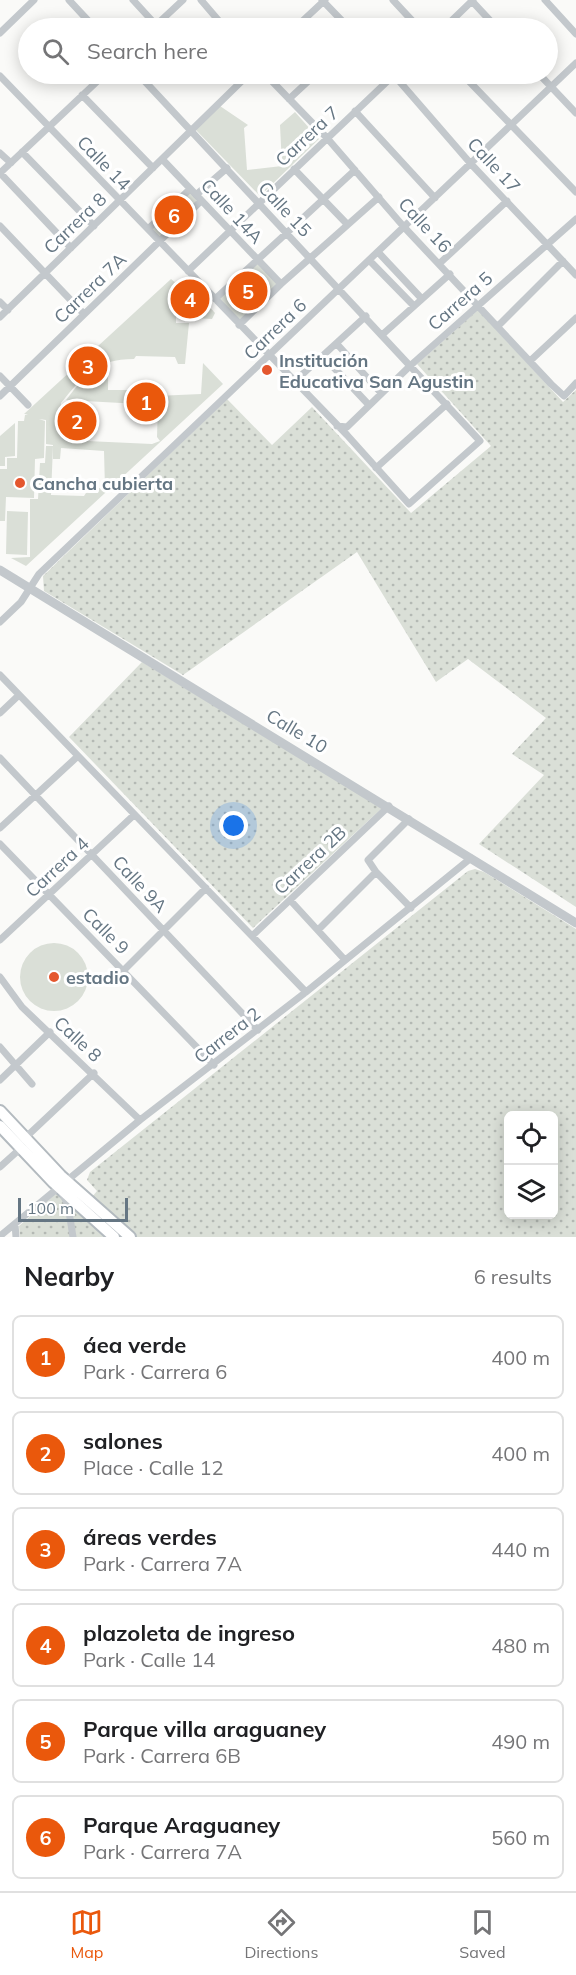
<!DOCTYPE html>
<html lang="en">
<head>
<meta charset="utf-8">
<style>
  :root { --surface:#fff; --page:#f2f2f2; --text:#202124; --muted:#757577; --line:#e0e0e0; --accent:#ea580c }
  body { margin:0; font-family:Mulish,sans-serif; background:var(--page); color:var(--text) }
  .controls { position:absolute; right:18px; bottom:18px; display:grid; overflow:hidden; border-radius:9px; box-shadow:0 3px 15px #0003 }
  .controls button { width:54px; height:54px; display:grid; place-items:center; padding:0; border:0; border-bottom:2px solid var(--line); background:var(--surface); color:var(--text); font:30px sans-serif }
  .scale { position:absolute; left:18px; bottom:15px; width:110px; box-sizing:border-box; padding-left:6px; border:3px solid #657683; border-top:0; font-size:16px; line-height:21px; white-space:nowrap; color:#657683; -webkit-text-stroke:4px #fff; paint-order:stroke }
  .you { position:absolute; left:234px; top:826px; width:21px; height:21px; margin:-15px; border:4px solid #fff; border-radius:50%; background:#1a73e8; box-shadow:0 0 0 9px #1a73e833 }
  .badge { display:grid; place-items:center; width:39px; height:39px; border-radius:50%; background:var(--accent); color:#fff; font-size:20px; font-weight:700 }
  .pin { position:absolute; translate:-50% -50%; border:3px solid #fff; box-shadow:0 2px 6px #0006 }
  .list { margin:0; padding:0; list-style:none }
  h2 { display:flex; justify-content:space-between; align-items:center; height:78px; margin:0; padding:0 24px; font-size:26px }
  h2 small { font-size:20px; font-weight:400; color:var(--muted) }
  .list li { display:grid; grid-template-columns:39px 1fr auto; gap:18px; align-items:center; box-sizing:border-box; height:84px; margin:0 12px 12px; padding:0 12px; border:2px solid var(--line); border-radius:9px }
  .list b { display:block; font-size:22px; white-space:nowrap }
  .list p { margin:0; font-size:20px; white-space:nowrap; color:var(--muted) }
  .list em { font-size:20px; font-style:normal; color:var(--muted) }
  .icon { flex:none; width:33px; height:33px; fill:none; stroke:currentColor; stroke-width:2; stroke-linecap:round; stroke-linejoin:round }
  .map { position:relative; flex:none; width:576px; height:1237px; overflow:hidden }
  .search { position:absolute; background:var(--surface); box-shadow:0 3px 15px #0003; left:18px; right:18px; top:18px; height:66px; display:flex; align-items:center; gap:15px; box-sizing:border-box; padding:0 21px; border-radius:33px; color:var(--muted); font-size:22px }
  .sheet { height:654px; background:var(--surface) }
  nav { display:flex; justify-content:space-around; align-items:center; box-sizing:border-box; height:84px; border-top:2px solid var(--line); background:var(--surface); font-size:16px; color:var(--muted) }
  nav a { display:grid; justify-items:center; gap:3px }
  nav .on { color:var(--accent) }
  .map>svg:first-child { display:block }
  .grass { fill:url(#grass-dots); fill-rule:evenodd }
  .park { fill:#dadfd7 }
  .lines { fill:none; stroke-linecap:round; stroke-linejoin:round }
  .secondary-casing { stroke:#b3babf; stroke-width:14 }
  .minor { stroke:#c3c8cc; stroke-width:7 }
  .tertiary { stroke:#c3c8cc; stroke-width:9 }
  .secondary { stroke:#fff; stroke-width:10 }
  .poi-dot { fill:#e4572e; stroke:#fff; stroke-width:2 }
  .labels { text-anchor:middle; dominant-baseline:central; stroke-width:6; stroke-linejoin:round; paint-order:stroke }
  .street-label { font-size:18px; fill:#657683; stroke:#fff }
  .poi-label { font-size:18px; font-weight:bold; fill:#657683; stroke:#fff; text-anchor:start }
</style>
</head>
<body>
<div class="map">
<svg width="576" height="1237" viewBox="0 0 576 1237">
  <defs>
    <pattern id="grass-dots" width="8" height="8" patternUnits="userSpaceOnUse" patternTransform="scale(1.5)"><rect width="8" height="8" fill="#dadfd7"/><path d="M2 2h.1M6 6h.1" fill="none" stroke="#b4b9b4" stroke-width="1.8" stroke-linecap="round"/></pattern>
  </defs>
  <rect width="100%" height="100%" fill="#fafaf8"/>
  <path class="grass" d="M478,310L563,402L576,390V907L479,844L544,775L512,754L546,718L468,659L436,682L357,552L183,675L44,591L43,576L227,399L272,445L312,407L411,513L491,446L417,364Z
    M142,662L382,808L253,928L69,737Z
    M475,869L484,872L576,929V1237H20L19,1226L59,1191L81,1210L97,1191L87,1180L90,1172L468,871ZM508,1116H554V1214H508Z"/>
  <path class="park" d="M220,106L248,125L244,128L247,170L282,166L280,125L295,112L319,139L260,196L195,129Z
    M191,191L199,200L158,239L149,230Z
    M257,262L277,284L239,321L219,298Z
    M171,279L177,284V290L178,284H190L215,313L212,319L176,317V323H189L185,364H178L175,357L136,356L134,359C96,359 84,375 61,403L62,435L74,436L73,439L65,440L152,444L160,441L157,437L158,405L66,400L87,373L108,365V390H132L133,397L201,394L203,363L223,384L26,566L11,558L30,557V499H38L40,463H45L46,446H53L51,495L84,496L86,493H98L99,488L105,489L104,451L61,448L60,459H53V445L46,444V420L39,419L45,421L44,458L35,459L34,498L6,497L5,521H0V469H7V458H17L18,421H24L25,415L28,414H24Z
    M15,423V456L5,457V466H0V436Z
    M7,511L28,512L27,555L6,554Z
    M20 977a34 34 0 1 1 68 0a34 34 0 1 1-68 0Z"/>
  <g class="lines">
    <defs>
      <path id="secondary" d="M0,1111L61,1176L130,1237
        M0,1126L53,1182L114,1237"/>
    </defs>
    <use href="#secondary" class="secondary-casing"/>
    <path class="minor" d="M69,0L95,28
      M133,0L156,25
      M201,0L225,28
      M322,0L349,28
      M393,0L419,28
      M471,0L497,28
      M545,0L576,34
      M153,28L183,0
      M295,28L325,0
      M444,28L473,0
      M0,33L34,0
      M265,74L327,138L404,227L551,384L564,396L576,383
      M393,74L471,164L576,275
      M462,74L576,192
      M539,74L576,113
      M0,76L347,435L409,504L480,441L138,74
      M82,95L153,168
      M289,99L316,74
      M355,111L435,198
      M22,152L94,226
      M0,153L11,163
      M162,159L281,284
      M294,169L347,224
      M0,173L105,74
      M0,173L71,248
      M196,195L227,168
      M0,226L84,314
      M148,229L190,189
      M378,252L422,299
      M369,260L414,306
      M440,263L507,201
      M188,271L395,74
      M215,299L355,170
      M0,302L8,310
      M0,317L249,74
      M239,325L281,284L379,197
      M498,326L563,261
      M383,334L450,274
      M337,344L381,393
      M323,356L368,404
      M530,361L576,318
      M0,376L28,405
      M294,382L366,316
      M0,396L201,201
      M337,426L347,427L411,365L576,219
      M376,468L447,404
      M0,622L21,602L39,574L576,63
      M0,675L306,992
      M0,713L19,695
      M0,758L258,1030
      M409,819L368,860L376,872L411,908
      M0,828L78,756
      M0,844L214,1065
      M290,900L345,960
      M318,930L376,872
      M252,936L389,806
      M0,940L134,815
      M124,970L206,888
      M0,977L22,1007L140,1120
      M0,1047L32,1084
      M0,1080L50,1032
      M25,1138L94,1073
      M0,1167L21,1148
      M62,1193L68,1205L73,1237
      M15,1224L16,1237
      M0,1236L140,1120L306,992L471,858"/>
    <path class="tertiary" d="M0,570L576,923"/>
    <use href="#secondary" class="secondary"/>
  </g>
  <g class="poi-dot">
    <circle cx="267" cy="370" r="6"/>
    <circle cx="20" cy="483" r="6"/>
    <circle cx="54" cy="977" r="6"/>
  </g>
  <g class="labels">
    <g class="street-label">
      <text transform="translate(307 136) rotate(-43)">Carrera 7</text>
      <text transform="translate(104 163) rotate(46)">Calle 14</text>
      <text transform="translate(494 165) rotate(47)">Calle 17</text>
      <text transform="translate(285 209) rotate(47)">Calle 15</text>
      <text transform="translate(232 211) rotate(47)">Calle 14A</text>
      <text transform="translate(75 223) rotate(-44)">Carrera 8</text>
      <text transform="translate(425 225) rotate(47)">Calle 16</text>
      <text transform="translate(90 288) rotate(-44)">Carrera 7A</text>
      <text transform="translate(460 301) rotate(-41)">Carrera 5</text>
      <text transform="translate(275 329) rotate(-44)">Carrera 6</text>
      <text transform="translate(297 731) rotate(31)">Calle 10</text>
      <text transform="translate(310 860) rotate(-43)">Carrera 2B</text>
      <text transform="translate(57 867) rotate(-43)">Carrera 4</text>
      <text transform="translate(140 884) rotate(47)">Calle 9A</text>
      <text transform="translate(106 931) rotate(45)">Calle 9</text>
      <text transform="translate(227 1035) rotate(-38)">Carrera 2</text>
      <text transform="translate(78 1039) rotate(43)">Calle 8</text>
    </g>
    <g class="poi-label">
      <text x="279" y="360">Institución<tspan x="279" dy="21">Educativa San Agustin</tspan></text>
      <text x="32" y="483">Cancha cubierta</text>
      <text x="66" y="977">estadio</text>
    </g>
  </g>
</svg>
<div class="controls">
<button><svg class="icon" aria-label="locate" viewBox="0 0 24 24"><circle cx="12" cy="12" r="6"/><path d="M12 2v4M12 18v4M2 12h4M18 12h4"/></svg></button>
<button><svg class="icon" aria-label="layers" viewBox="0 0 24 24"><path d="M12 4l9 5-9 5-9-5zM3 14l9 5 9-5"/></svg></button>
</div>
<div class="scale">100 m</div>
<div class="you"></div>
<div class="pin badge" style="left:146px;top:402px">1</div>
<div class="pin badge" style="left:77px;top:421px">2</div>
<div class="pin badge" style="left:88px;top:366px">3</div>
<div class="pin badge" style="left:190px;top:299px">4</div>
<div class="pin badge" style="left:248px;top:291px">5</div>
<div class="pin badge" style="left:174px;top:215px">6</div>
<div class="search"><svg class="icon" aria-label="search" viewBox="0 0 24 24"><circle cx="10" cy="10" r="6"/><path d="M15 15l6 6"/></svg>Search here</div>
</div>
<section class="sheet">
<h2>Nearby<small>6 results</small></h2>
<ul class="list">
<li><span class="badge">1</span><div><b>áea verde</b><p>Park · Carrera 6</p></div><em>400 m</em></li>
<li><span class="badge">2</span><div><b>salones</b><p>Place · Calle 12</p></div><em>400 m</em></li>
<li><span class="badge">3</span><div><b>áreas verdes</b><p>Park · Carrera 7A</p></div><em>440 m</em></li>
<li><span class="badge">4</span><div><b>plazoleta de ingreso</b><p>Park · Calle 14</p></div><em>480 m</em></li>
<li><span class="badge">5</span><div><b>Parque villa araguaney</b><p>Park · Carrera 6B</p></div><em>490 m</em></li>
<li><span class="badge">6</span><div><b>Parque Araguaney</b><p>Park · Carrera 7A</p></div><em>560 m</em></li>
</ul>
</section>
<nav>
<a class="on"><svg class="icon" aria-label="map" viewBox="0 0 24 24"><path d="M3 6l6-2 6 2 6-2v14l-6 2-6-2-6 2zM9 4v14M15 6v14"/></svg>Map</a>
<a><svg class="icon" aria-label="directions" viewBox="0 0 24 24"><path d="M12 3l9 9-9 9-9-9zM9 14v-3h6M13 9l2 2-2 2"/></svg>Directions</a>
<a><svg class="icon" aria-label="saved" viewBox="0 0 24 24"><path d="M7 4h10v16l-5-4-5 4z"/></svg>Saved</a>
</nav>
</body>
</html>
